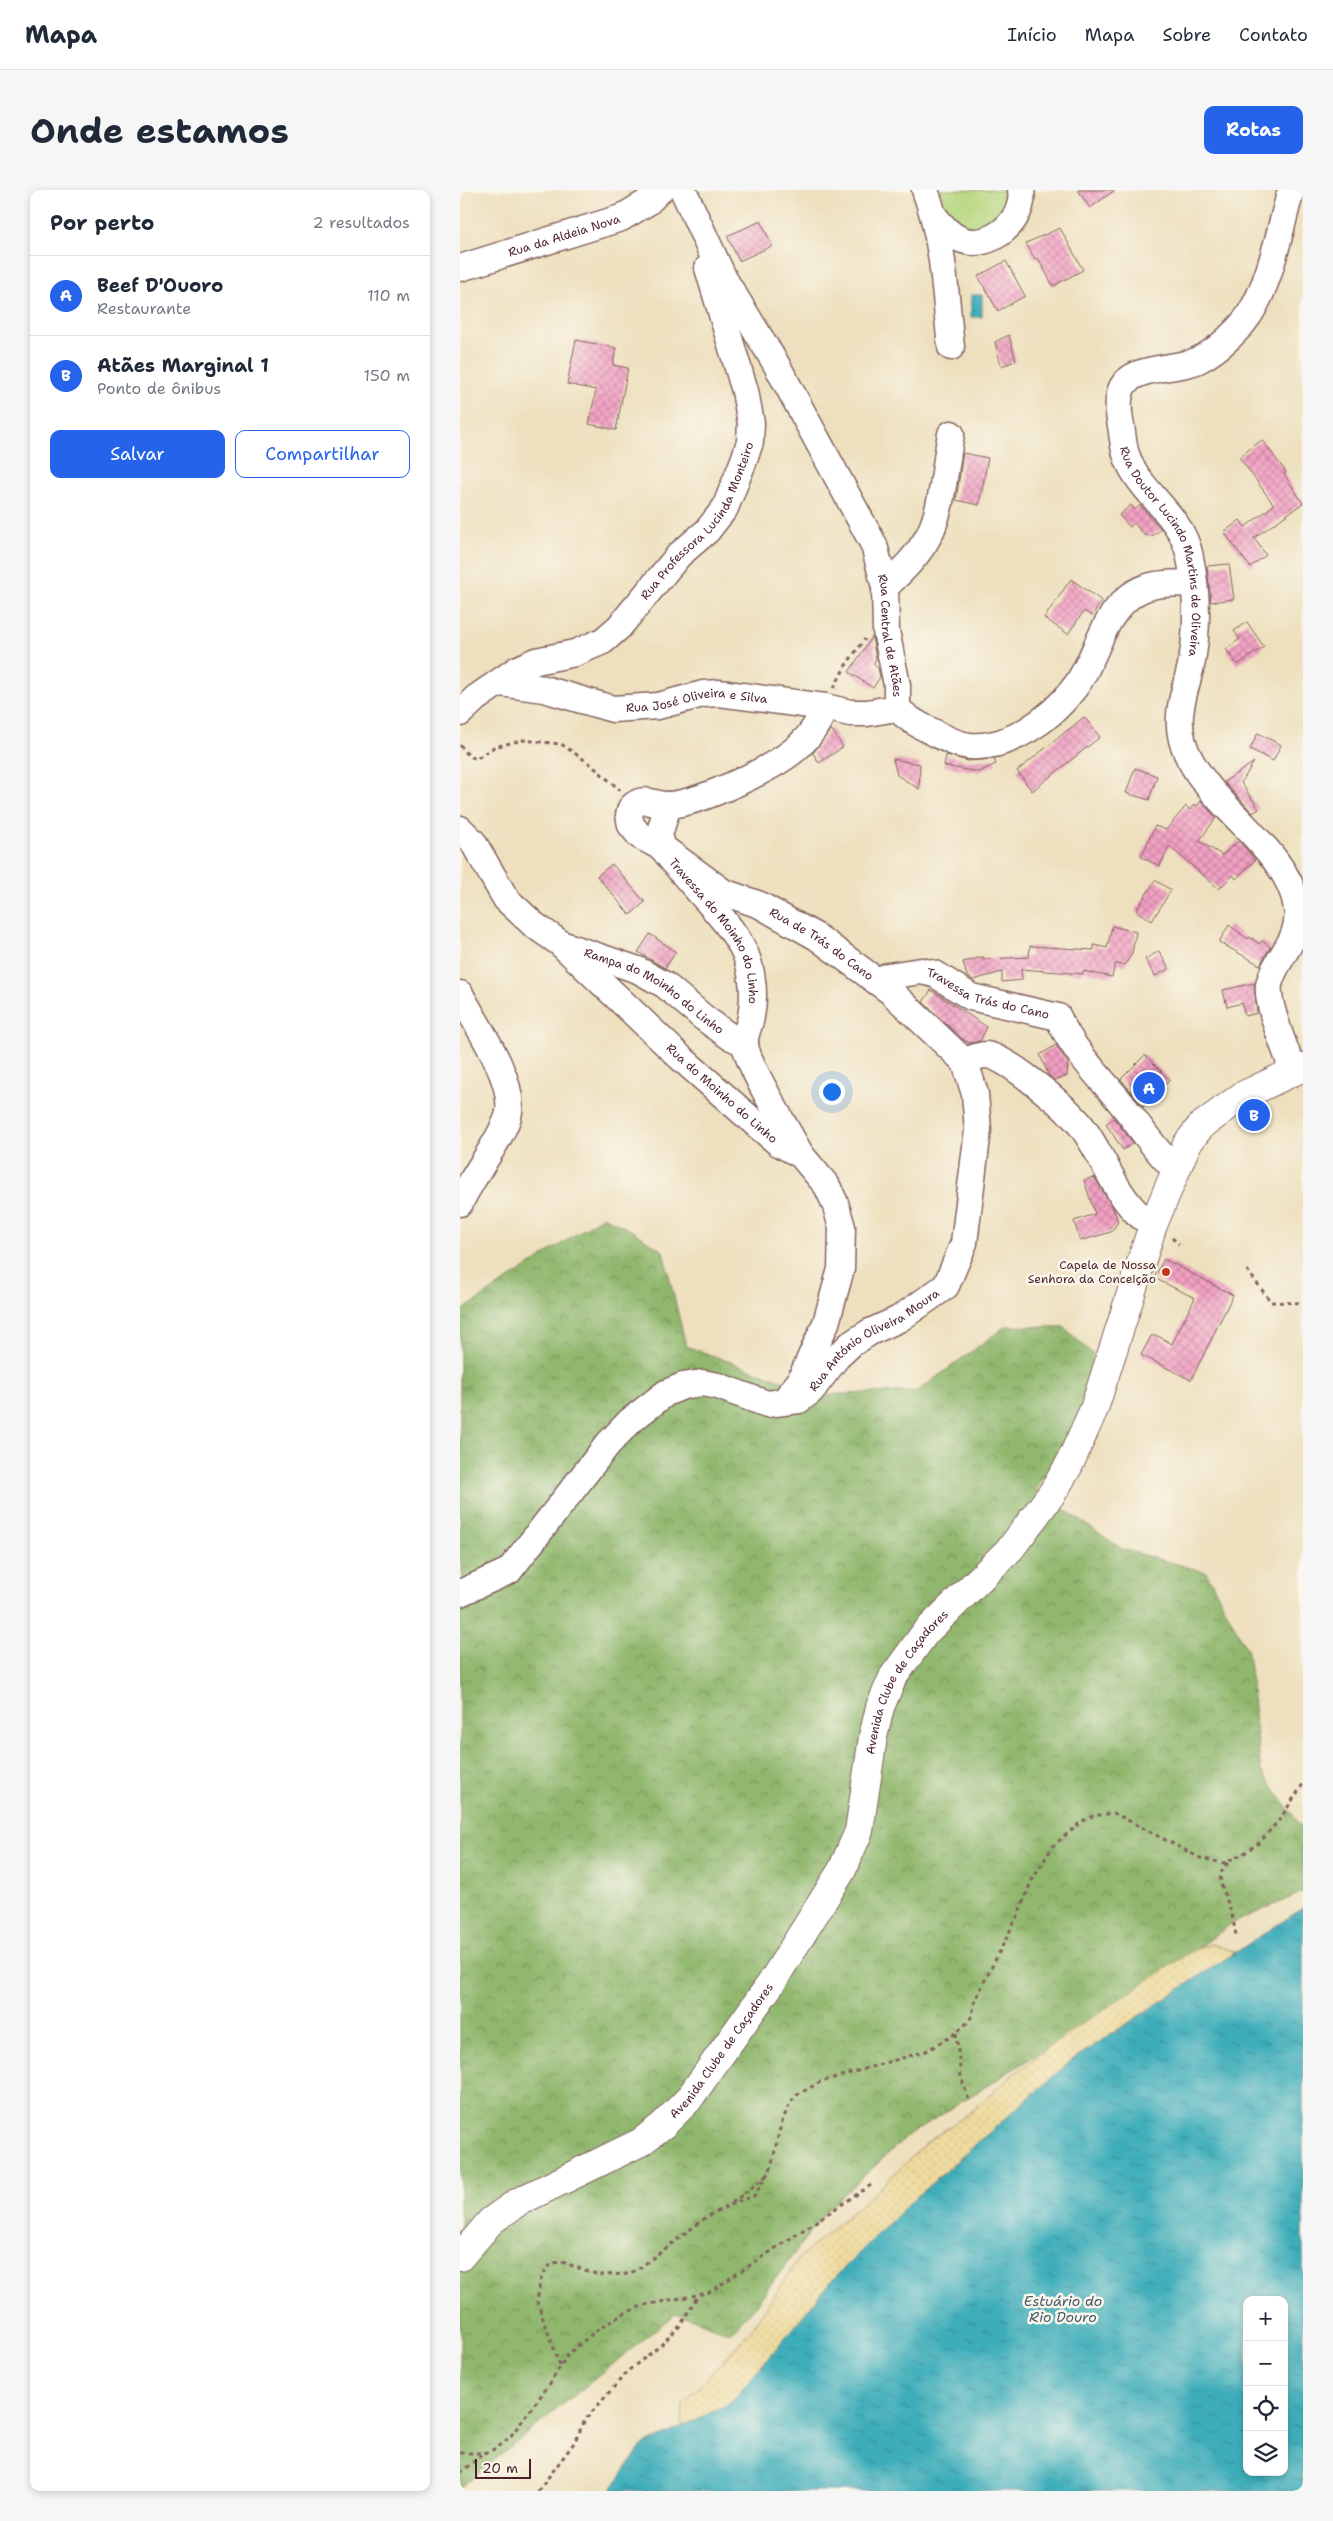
<!DOCTYPE html>
<html lang="pt">
<head>
<meta charset="utf-8">
<style>
  :root { --surface:#fff; --page:#f6f6f7; --text:#1f2937; --muted:#747a83; --line:#e0e1e3; --accent:#2563eb }
  body { margin:0; font-family:"Shantell Sans",sans-serif; background:var(--page); color:var(--text) }
  .controls { position:absolute; right:15px; bottom:15px; display:grid; overflow:hidden; border-radius:10px; box-shadow:0 2px 8px #0003 }
  .controls button { width:45px; height:45px; display:grid; place-items:center; padding:0; border:0; border-bottom:1px solid var(--line); background:var(--surface); color:var(--text); font:25px sans-serif }
  .scale { position:absolute; left:15px; bottom:12px; width:56px; box-sizing:border-box; padding-left:5px; border:2px solid #4a1f2b; border-top:0; font-size:14px; line-height:18px; white-space:nowrap; color:#4a1f2b; -webkit-text-stroke:4px #fbf7ec; paint-order:stroke }
  .you { position:absolute; left:371px; top:901px; width:18px; height:18px; margin:-12px; border:4px solid #fff; border-radius:50%; background:#1a73e8; box-shadow:0 0 0 8px #1a73e833 }
  .badge { display:grid; place-items:center; width:32px; height:32px; border-radius:50%; background:var(--accent); color:#fff; font-size:16px; font-weight:700 }
  .pin { position:absolute; translate:-50% -50%; border:2px solid #fff; box-shadow:0 1px 5px #0006 }
  .list { margin:0; padding:0; list-style:none }
  h2 { display:flex; justify-content:space-between; align-items:center; height:65px; margin:0; padding:0 20px; font-size:21px }
  h2 small { font-size:16px; font-weight:400; color:var(--muted) }
  .list li { display:grid; grid-template-columns:32px 1fr auto; gap:15px; align-items:center; box-sizing:border-box; height:80px; padding:0 20px; border-top:1px solid var(--line) }
  .list b { display:block; font-size:19px; white-space:nowrap }
  .list p { margin:0; font-size:16px; white-space:nowrap; color:var(--muted) }
  .list em { font-size:16px; font-style:normal; color:var(--muted) }
  .actions { display:flex; gap:10px; padding:15px 20px }
  .actions a { flex:1; padding:11px 0; border:1px solid var(--accent); border-radius:10px; text-align:center; font-size:18px; color:var(--accent) }
  .actions .main { background:var(--accent); color:#fff }
  .icon { flex:none; width:28px; height:28px; fill:none; stroke:currentColor; stroke-width:2; stroke-linecap:round; stroke-linejoin:round }
  .map { position:relative; flex:none; width:843px; height:2301px; overflow:hidden; border-radius:10px }
  header { display:flex; align-items:center; gap:30px; box-sizing:border-box; height:70px; padding:0 25px; background:var(--surface); border-bottom:1px solid var(--line) }
  header strong { font-size:24px }
  nav { display:flex; gap:28px; margin-inline-start:auto; font-size:18px }
  .intro { display:flex; align-items:center; justify-content:space-between; box-sizing:border-box; height:120px; padding:0 30px }
  h1 { margin:0; font-size:35px }
  .button { padding:12px 22px; border-radius:10px; background:var(--accent); color:#fff; font-size:18px; font-weight:700 }
  main { display:flex; gap:30px; padding:0 30px }
  aside { flex:1; background:var(--surface); border-radius:10px; box-shadow:0 2px 8px #0003 }
  .map>svg:first-child { display:block }
  .grass { fill:#b6d67e; stroke:#807a54 }
  .forest { fill:url(#forest-crowns); stroke:#6d6b4c }
  .sand { fill:url(#sand-dots); stroke:#9c7c64 }
  .water { fill:url(#water-ripples); stroke:#446672; fill-rule:evenodd }
  .building { fill:url(#building-cross-hatch) }
  .lines { fill:none; stroke-linecap:round; stroke-linejoin:round }
  .minor-casing { stroke:#83635e; stroke-width:29 }
  .major-casing { stroke:#83635e; stroke-width:30 }
  .path { stroke:#83635e; stroke-width:3; stroke-dasharray:4 4; stroke-linecap:butt }
  .minor { stroke:#fff; stroke-width:26 }
  .major { stroke:#fff; stroke-width:28 }
  .poi-dot { fill:#c8321e; stroke:#fbf7ec; stroke-width:2 }
  .labels { text-anchor:middle; dominant-baseline:central; stroke-width:5; stroke-linejoin:round; paint-order:stroke }
  .street-label { font-size:12px; fill:#4a1f2b; stroke:#fbf7ec }
  .poi-label { font-size:12px; fill:#4a1f2b; stroke:#fbf7ec; text-anchor:end }
  .water-label { font-size:14px; font-style:italic; fill:#455864; stroke:#fbf7ec }
</style>
</head>
<body>
<header>
<strong>Mapa</strong>
<nav><a>Início</a><a>Mapa</a><a>Sobre</a><a>Contato</a></nav>
</header>
<div class="intro"><h1>Onde estamos</h1><a class="button">Rotas</a></div>
<main>
<aside>
<h2>Por perto<small>2 resultados</small></h2>
<ul class="list">
<li><span class="badge">A</span><div><b>Beef D'Ouoro</b><p>Restaurante</p></div><em>110 m</em></li>
<li><span class="badge">B</span><div><b>Atães Marginal 1</b><p>Ponto de ônibus</p></div><em>150 m</em></li>
</ul>
<div class="actions"><a class="main">Salvar</a><a>Compartilhar</a></div>
</aside>
<div class="map">
<svg width="843" height="2301" viewBox="0 0 843 2301">
  <defs>
    <pattern id="forest-crowns" width="20" height="18" patternUnits="userSpaceOnUse" patternTransform="scale(1.25)"><rect width="20" height="18" fill="#90b76d"/><path d="M2 6a3 3 0 1 1 6 0M12 15a3 3 0 1 1 6 0" fill="none" stroke="#78945a"/></pattern>
    <pattern id="sand-dots" width="8" height="8" patternUnits="userSpaceOnUse" patternTransform="scale(1.25)"><rect width="8" height="8" fill="#eeda9e"/><path d="M2 2h.1M6 6h.1" fill="none" stroke="#cebb88" stroke-width="1.8" stroke-linecap="round"/></pattern>
    <pattern id="water-ripples" width="26" height="14" patternUnits="userSpaceOnUse" patternTransform="scale(1.25)"><rect width="26" height="14" fill="#3dadba"/><path d="M2 4q2-2 4 0t4 0M15 11q2-2 4 0t4 0" fill="none" stroke="#358c97"/></pattern>
    <pattern id="building-cross-hatch" width="8" height="8" patternUnits="userSpaceOnUse" patternTransform="scale(1.25)"><rect width="8" height="8" fill="#f3a1c4"/><path d="M0 0l8 8M0 8l8-8" fill="none" stroke="#c7839f"/></pattern>
  </defs>
  <rect width="100%" height="100%" fill="#fbf7ec"/>
  <filter id="ink" filterUnits="userSpaceOnUse"><feTurbulence type="fractalNoise" baseFrequency=".02" numOctaves="2"/><feDisplacementMap in="SourceGraphic" scale="10" xChannelSelector="R" yChannelSelector="G"/><feConvolveMatrix kernelMatrix="1 2 1 2 8 2 1 2 1" color-interpolation-filters="sRGB"/></filter>
  <filter id="wash" filterUnits="userSpaceOnUse"><feTurbulence type="fractalNoise" baseFrequency=".0096" numOctaves="4" result="noise"/><feDisplacementMap in="SourceGraphic" scale="20" xChannelSelector="R" yChannelSelector="G"/><feGaussianBlur stdDeviation="1.12" result="paint"/><feColorMatrix in="noise" values="0 0 0 0 0 0 0 0 0 0 0 0 0 0 0 0 0 1.4 0 .05"/><feComposite in="paint" operator="in"/></filter>
  <g filter="url(#wash)">
    <rect width="100%" height="100%" fill="#eee0be"/>
    <path class="grass" d="M480,0H547C550,28 520,51 496,31C487,24 483,10 480,0Z"/>
    <path class="forest" d="M143,1026L174,1042L203,1061L226,1156L362,1205L458,1201L546,1136L604,1137L637,1168L652,1177L576,1300L662,1359L746,1382L788,1462L801,1581L843,1639V1702L771,1734L705,1783L446,1947L365,2022L295,2116L270,2143L216,2123L0,2298V1421L8,1412L0,1371V1122Z"/>
    <path class="sand" d="M751,1754L776,1762L612,1870L448,2014L374,2088L272,2212L222,2237L223,2214L290,2141L340,2067L423,1995L467,1952L512,1921L552,1885L613,1840L732,1761Z"/>
    <path class="water" d="M511,105H522V127H511Z
      M843,1718V2301H150L182,2256L272,2212L374,2088L448,2014L612,1870ZM787,2110H824V2282H787Z"/>
    <g id="blocks">
      <path class="building" d="M618,0H655L630,18Z
        M301,31L312,56L279,71L267,46Z
        M600,38L623,80L593,96L578,68L575,69L566,53Z
        M546,71L565,106L538,121L518,86Z
        M549,145L556,171L541,176L535,152Z
        M116,150L156,158L153,175L168,178L156,240L129,234L136,200L107,194Z
        M802,250L826,282L824,284L843,313L794,348L806,365L790,377L764,342L780,330L785,337L814,315L779,267Z
        M503,263L528,268L519,315L496,310Z
        M671,315L675,320L680,315L701,339L692,346L684,345L674,333L670,337L659,325Z
        M769,374L774,409L751,412L747,376Z
        M611,389L642,411L632,426L624,421L608,444L584,428Z
        M787,432L804,457L777,475L766,459L780,449L774,441Z
        M412,447L416,469L413,474L418,478L420,487L413,498L389,482Z
        M624,527L640,547L572,601L557,581Z
        M371,539L383,557L359,573L353,563Z
        M798,543L821,555L813,571L790,559Z
        M486,565L508,571L534,569L536,574L519,582L484,576Z
        M433,569L460,574L459,599L437,585Z
        M794,572L781,593L799,619L793,623L764,592Z
        M675,578L697,586L689,610L666,603Z
        M741,611L756,628L739,651L762,665L779,651L795,670L776,689L773,685L759,699L709,656L700,676L681,667L695,636L706,640L726,616L730,620L734,614L737,616Z
        M152,674L185,712L170,725L137,686Z
        M695,690L711,700L692,731L676,721Z
        M769,735L788,749L789,747L800,754L802,751L810,757L800,775L759,752Z
        M652,736L676,742L672,763L665,775L655,774L652,787L623,781V784L561,779L562,790L542,792V782L513,790L507,786L503,772L523,767L524,769L569,767L570,756L634,760V755L647,758Z
        M190,744L216,762L205,778L178,762Z
        M699,761L709,779L695,786L685,769Z
        M794,793L797,823L785,826L782,813L767,817L763,800Z
        M471,800L527,837L520,851L510,853L502,849L463,812Z
        M596,855L608,873L607,886L594,890L589,886L580,865Z
        M685,865L710,890L683,917L661,889Z
        M654,928L673,953L663,960L646,934Z
        M634,987L653,1018L658,1032L651,1042L620,1051L614,1031L635,1024L624,990Z
        M704,1069L773,1105L731,1190L681,1165L691,1146H698L712,1154L735,1108L694,1088Z"/>
    </g>
  </g>
  <g filter="url(#ink)">
    <use href="#blocks" fill-opacity="0" stroke="#83635e" stroke-width="1"/>
    <g class="lines">
      <defs>
        <g id="minor">
          <path id="s1" d="M223,0L264,89L315,172L414,355L425,397L426,441L437,495V518C447,529 458,535 471,541C483,547 496,555 510,556C550,559 592,528 615,497C637,468 639,432 669,407C689,391 710,394 734,393"/>
          <path d="M465,0C484,51 485,104 491,157"/>
          <path id="s2" d="M831,0C820,38 809,102 784,132C771,147 754,163 736,171C716,180 670,175 661,200C657,211 659,226 661,236C663,246 663,258 667,267C680,303 720,324 729,363C737,398 738,436 732,471C726,500 714,523 723,553C742,614 828,655 837,718C842,751 814,768 809,795C806,814 826,861 833,880"/>
          <path d="M474,26C481,35 489,45 500,49C529,62 566,30 561,0"/>
          <path id="s3" d="M0,78L161,28L188,12L200,0"/>
          <path d="M425,397C442,381 458,366 469,345C483,318 485,274 491,244"/>
          <path id="s4" d="M40,493L84,499L153,519L198,516L243,504L259,503L365,517L390,523H407L437,518"/>
          <path id="s5" d="M365,517C360,530 351,545 340,555C318,577 240,613 209,615C194,616 184,604 171,618L169,625L171,635L180,646L203,658L263,702L300,715L357,747L430,801L505,872"/>
          <path id="s6" d="M0,523L16,508L58,479L76,471L115,463L143,451L159,437L219,365L247,341L265,318L284,270L290,252L291,233L285,201L248,78"/>
          <path id="s7" d="M208,615L199,645L203,658C225,691 270,729 285,763C293,782 295,807 291,827C290,834 284,845 285,853C285,871 330,945 341,965"/>
          <path id="s8" d="M0,639L13,652L46,709L74,735L100,753L221,868L296,934L317,952L341,965L367,996L375,1013L382,1037L381,1079L366,1133L340,1191L328,1206"/>
          <path id="s9" d="M107,756L178,780L205,795L244,828L269,846L285,853"/>
          <path id="s10" d="M416,791L428,786L461,781L475,784L511,807L598,827C613,861 639,886 662,914C680,936 694,960 715,979"/>
          <path d="M0,804C16,835 54,887 49,922C46,943 10,989 0,1013"/>
          <path d="M505,872C512,868 519,865 527,865C548,868 604,916 619,933C641,960 651,996 675,1021C679,1026 687,1030 693,1035"/>
          <path id="s11" d="M0,1403L49,1381L148,1254L170,1231L206,1203L223,1196L242,1193L258,1196L307,1214L339,1210L351,1201L377,1167L391,1154L410,1142L439,1129L486,1096L504,1053L518,940L515,904L505,872"/>
        </g>
        <g id="major">
          <path id="s12" d="M0,2067L31,2031L58,2012L181,1952L203,1935L228,1910L310,1795L382,1680L399,1641L413,1547L420,1517L433,1487L465,1443L551,1358L593,1302L609,1275L634,1219L693,1035L727,954L741,936L782,906L843,877"/>
        </g>
      </defs>
      <use href="#minor" class="minor-casing"/>
      <use href="#major" class="major-casing"/>
      <path class="path" d="M374,498L386,475L405,449
        M0,555L8,565L16,569L34,557L63,550L101,554L129,573L160,600
        M712,1048L719,1054
        M787,1080L811,1112L843,1113
        M768,1673C754,1685 763,1699 768,1713C772,1723 774,1735 776,1745
        M496,1843L501,1887L510,1913
        M272,2013L306,1986
        M100,2175L77,2112L80,2091L87,2078L93,2073L102,2072L139,2085L168,2084L177,2080L248,2026L274,2013L294,2006L311,1978L321,1934L330,1913L337,1905L360,1892L466,1861L492,1846L507,1833L512,1826L515,1810L558,1725L571,1692L593,1656L621,1632L633,1626L654,1623L740,1668L763,1673L783,1664L800,1652L820,1629L843,1594
        M0,2263H24L37,2258L50,2247L89,2195L108,2164L137,2140L163,2124L184,2115L248,2103L411,1995
        M0,2283L24,2263
        M78,2301L114,2253L125,2230L169,2180L200,2156L220,2136L237,2107"/>
      <use href="#minor" class="minor"/>
      <use href="#major" class="major"/>
    </g>
  </g>
  <circle class="poi-dot" cx="706" cy="1082" r="5"/>
  <g class="labels">
    <g class="street-label">
      <text stroke="none"><textPath href="#s3" startOffset="109">Rua da Aldeia Nova</textPath></text>
      <text stroke="none"><textPath href="#s6" startOffset="318">Rua Professora Lucinda Monteiro</textPath></text>
      <text stroke="none"><textPath href="#s2" startOffset="459">Rua Doutor Lucindo Martins de Oliveira</textPath></text>
      <text stroke="none"><textPath href="#s1" startOffset="496">Rua Central de Atães</textPath></text>
      <text stroke="none"><textPath href="#s4" startOffset="201">Rua José Oliveira e Silva</textPath></text>
      <text stroke="none"><textPath href="#s7" startOffset="145">Travessa do Moinho do Linho</textPath></text>
      <text stroke="none"><textPath href="#s5" startOffset="476">Rua de Trás do Cano</textPath></text>
      <text stroke="none"><textPath href="#s9" startOffset="99">Rampa do Moinho do Linho</textPath></text>
      <text stroke="none"><textPath href="#s10" startOffset="118">Travessa Trás do Cano</textPath></text>
      <text stroke="none"><textPath href="#s8" startOffset="375">Rua do Moinho do Linho</textPath></text>
      <text stroke="none"><textPath href="#s11" startOffset="528">Rua António Oliveira Moura</textPath></text>
      <text stroke="none"><textPath href="#s12" startOffset="760">Avenida Clube de Caçadores</textPath></text>
      <text stroke="none"><textPath href="#s12" startOffset="340">Avenida Clube de Caçadores</textPath></text>
    </g>
    <g class="poi-label">
      <text x="696" y="1075">Capela de Nossa<tspan x="696" dy="14">Senhora da Conceição</tspan></text>
    </g>
    <g class="water-label">
      <text x="603" y="2111">Estuário do<tspan x="603" dy="16">Rio Douro</tspan></text>
    </g>
  </g>
</svg>
<div class="controls">
<button>+</button>
<button>−</button>
<button><svg class="icon" aria-label="locate" viewBox="0 0 24 24"><circle cx="12" cy="12" r="6"/><path d="M12 2v4M12 18v4M2 12h4M18 12h4"/></svg></button>
<button><svg class="icon" aria-label="layers" viewBox="0 0 24 24"><path d="M12 4l9 5-9 5-9-5zM3 14l9 5 9-5"/></svg></button>
</div>
<div class="scale">20 m</div>
<div class="you"></div>
<div class="pin badge" style="left:689px;top:898px">A</div>
<div class="pin badge" style="left:794px;top:925px">B</div>
</div>
</main>
</body>
</html>
